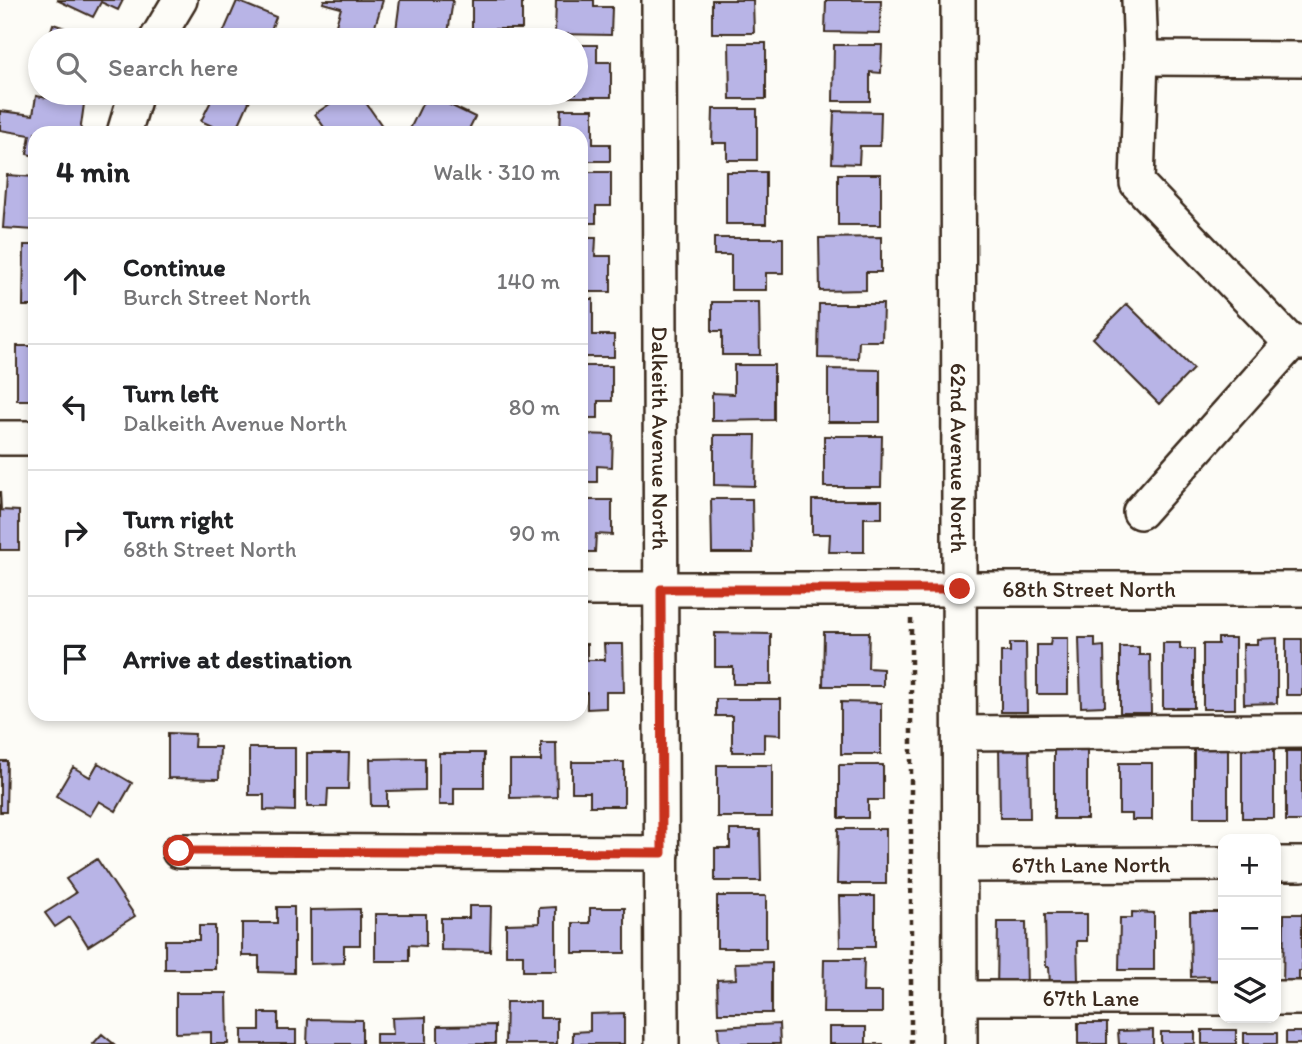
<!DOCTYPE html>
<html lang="en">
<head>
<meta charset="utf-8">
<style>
  :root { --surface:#fff; --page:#f2f2f2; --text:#202124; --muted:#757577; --line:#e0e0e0 }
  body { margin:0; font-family:Itim,sans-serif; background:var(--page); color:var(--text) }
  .controls { position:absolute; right:21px; bottom:21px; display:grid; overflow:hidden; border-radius:14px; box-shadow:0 4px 10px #0003 }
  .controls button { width:63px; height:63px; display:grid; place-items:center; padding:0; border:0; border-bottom:2px solid var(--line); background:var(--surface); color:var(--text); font:35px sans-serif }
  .stop { position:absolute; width:21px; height:21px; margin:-16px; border:5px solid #c8321e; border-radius:50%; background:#fff }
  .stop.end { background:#c8321e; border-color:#fff; box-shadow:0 2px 7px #0008 }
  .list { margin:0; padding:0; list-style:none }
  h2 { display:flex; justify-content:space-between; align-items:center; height:91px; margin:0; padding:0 28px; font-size:30px }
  h2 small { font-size:23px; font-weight:400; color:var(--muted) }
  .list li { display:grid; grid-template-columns:46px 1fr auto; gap:21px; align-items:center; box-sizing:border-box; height:126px; padding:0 28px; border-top:2px solid var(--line) }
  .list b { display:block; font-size:26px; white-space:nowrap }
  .list p { margin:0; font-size:23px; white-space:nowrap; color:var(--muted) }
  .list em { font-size:23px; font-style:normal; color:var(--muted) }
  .icon { flex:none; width:38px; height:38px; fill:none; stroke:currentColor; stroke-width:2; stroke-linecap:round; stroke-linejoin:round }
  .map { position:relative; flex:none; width:1302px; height:1044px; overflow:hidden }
  .search { position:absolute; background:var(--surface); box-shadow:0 4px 10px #0003; left:28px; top:28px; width:560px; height:77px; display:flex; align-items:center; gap:18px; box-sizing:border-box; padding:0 24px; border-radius:38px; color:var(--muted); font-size:26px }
  .panel { position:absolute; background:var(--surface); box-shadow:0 4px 10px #0003; left:28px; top:126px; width:560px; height:595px; border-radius:21px }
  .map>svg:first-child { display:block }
  .building { fill:#b8b4e6; stroke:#3b2a1e; stroke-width:2 }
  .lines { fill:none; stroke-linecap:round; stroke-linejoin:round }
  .minor-casing { stroke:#3b2a1e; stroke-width:38 }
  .path { stroke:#3b2a1e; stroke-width:4.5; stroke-dasharray:5 5; stroke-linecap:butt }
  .minor { stroke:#fdfcf7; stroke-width:33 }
  .route { stroke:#c8321e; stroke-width:9 }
  .labels { text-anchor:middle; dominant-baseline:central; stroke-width:6; stroke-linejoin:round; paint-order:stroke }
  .street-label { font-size:23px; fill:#3b2a1e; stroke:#fdfcf7 }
</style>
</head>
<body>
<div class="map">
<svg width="1302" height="1044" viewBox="0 0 1302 1044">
  <rect width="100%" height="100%" fill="#fdfcf7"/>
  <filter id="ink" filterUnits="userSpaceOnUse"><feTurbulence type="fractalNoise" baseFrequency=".0143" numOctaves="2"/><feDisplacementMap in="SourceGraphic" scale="14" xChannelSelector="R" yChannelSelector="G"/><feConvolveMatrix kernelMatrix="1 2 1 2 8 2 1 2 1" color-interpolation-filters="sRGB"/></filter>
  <g filter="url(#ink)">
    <path class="building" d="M57,0H123L118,10L101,2L93,17Z
      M324,0H383L372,36L336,25L341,8L323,3Z
      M400,0H453L447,40L395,38Z
      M472,0H522V29H472Z
      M556,0H594V7H612L611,35L555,34Z
      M712,0H753L754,33H712Z
      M826,0H881L880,33L825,32Z
      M237,1L276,17L267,40H220Z
      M53,24L102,40H48Z
      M729,43H766V99H730Z
      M576,45H597V62H611V97H569V93H576Z
      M834,45H882L881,73L870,72V101H833Z
      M215,93H253L235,133H227L201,121Z
      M346,93H359L387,133H328L315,114Z
      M427,94L475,117L467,133H408Z
      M36,96L84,104L80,133H35V156L27,154L30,135L0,130V111L33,115Z
      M561,109H593V144H610V161H581V133H560Z
      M713,109H757V160H727V143H712Z
      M834,111L881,112L880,146H860L859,164L832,163Z
      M581,172H611V206H596V223H581Z
      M726,172H766V224H726Z
      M838,174H881V225H838Z
      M7,175L35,177V230L3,228Z
      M881,237V272H866V290L820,291L819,238Z
      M581,238H596L595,256H611V292H581Z
      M714,238H783V273H766V290H731V255H714Z
      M24,245H35V306H23Z
      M581,299H593V335H614V357H581Z
      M712,302H759L760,355H722V331H712Z
      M819,304H883L882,341H859L858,359L818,358Z
      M1127,304L1193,369L1159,404L1093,338Z
      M17,346H35V400H17Z
      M734,365H774V420L712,421V393L734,394Z
      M581,366H612V401H598V418H581Z
      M828,369L880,370V422H828Z
      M581,434L613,435L612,467L597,466V482H581Z
      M714,435H756L755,486L714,485Z
      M824,436H882L881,487H824Z
      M0,491L1,510L19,511V550H0Z
      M711,499H752L753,553H712Z
      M581,500H612V535L596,534L595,552H581Z
      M812,500H882V518H864V552H829L830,534H812Z
      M824,632H869L868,668L883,669V686H823Z
      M715,633L771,634V684H733V667H715Z
      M1051,638H1068V694H1037V645H1050Z
      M1079,638H1095V647L1104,646L1105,706L1081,707Z
      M1218,638H1235V709H1203V644H1218Z
      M1277,638V703L1244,704L1243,644H1257V639Z
      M1286,639H1302V695H1286Z
      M1010,643H1026L1027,712H1001V652H1010Z
      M1163,643H1180V649H1194V708H1163Z
      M581,644H587V660H605L604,644H623L624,692H606V708L587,709V693H581Z
      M1120,647H1139V655H1150L1151,713H1120Z
      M716,699H781V735L764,734V752H732V716H716Z
      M841,702L881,703V754H841Z
      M168,733L195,734L194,747H220L219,779L168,778Z
      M541,743H556L557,797L510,798V761H541Z
      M1054,743H1087V819H1054Z
      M1242,744H1274V818H1242Z
      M1194,745H1228V817H1194Z
      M999,746H1029L1030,818H1000Z
      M249,748H295V811L264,810V795H249Z
      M1286,751H1302V821H1286Z
      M307,753H349L348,789H328L327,807H307Z
      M439,753H484V788H454V805H439Z
      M425,758V790L387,791V806H371L370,759Z
      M0,761H7L6,812H0Z
      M572,762H624V806H590V792H572Z
      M98,763L132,783L116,811L99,801L90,816L56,796L73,767L90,777Z
      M1119,763H1152V820H1132V814H1119Z
      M717,765H772V817H717Z
      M839,765H883V800H868V818H839Z
      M838,829H886V884H837Z
      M730,830H760L761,881H715V848H730Z
      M97,859L135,916L88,946L70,917L55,927L45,913L76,893L66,879Z
      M717,896H766V948H717Z
      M839,896H875V947H840Z
      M469,906H491L490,951L441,950V918H469Z
      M277,907H294V973L259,972V956H242V923H277Z
      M556,907V971H523V955H506V924L539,923V908Z
      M590,908H625V953H573V923H590Z
      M360,909V945H344V963L310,964V910Z
      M1132,912L1154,913V970H1119L1120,918H1132Z
      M1190,912H1223V992H1209V976L1191,977Z
      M375,914H426V946L409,945V961H375Z
      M1045,914H1087V941H1077L1078,980H1066L1067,984L1050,985L1049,967H1046Z
      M1284,914H1302V971H1299V990H1283Z
      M998,922H1026L1027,994L997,993Z
      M199,926H215V969H165V940H199Z
      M824,959H864L863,992H882V1013H823Z
      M772,962V1013H718L717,980L736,979L735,963Z
      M176,993H227L228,1044H211V1032L176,1033Z
      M506,1002H540V1018H557V1044H505Z
      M260,1013H278V1030H296V1044H242V1030H260Z
      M624,1013V1044H573V1032L590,1031V1014Z
      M426,1017V1044H376V1034H393L392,1018Z
      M308,1019L362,1020V1044H307Z
      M1078,1023H1107V1044H1078Z
      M779,1024L780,1044H719L718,1027Z
      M495,1025V1044H438V1026Z
      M829,1027H866V1044H884H829Z
      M1153,1030V1044H1119L1118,1031Z
      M1202,1030H1236V1044H1202Z
      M1161,1032H1195V1044H1161Z
      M1286,1032H1302V1044H1286Z
      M1244,1033H1277V1044H1244Z
      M102,1034L114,1044H93Z"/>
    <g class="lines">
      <defs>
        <g id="minor">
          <path id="s1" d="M659,0L662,1044"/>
          <path id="s2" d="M958,0L960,1044"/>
          <path d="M1139,0L1141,58L1137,183L1291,343H1302"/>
          <path d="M156,40L180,0"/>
          <path d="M1141,58L1302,59"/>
          <path d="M124,133L136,93"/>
          <path d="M0,438H35"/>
          <path d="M1140,512L1291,343"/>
          <path id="s3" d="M581,589H1302"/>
          <path d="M960,733L1301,731"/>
          <path d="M179,851L662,853"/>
          <path d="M1276,864H1302"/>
          <path id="s4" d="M960,865L1223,864"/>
          <path id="s5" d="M960,998H1223"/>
          <path d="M1276,998H1302"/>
        </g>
      </defs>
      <use href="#minor" class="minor-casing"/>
      <path class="path" d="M911,1044V615"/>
      <use href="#minor" class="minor"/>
    </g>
  </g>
  <g class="lines" filter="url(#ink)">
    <path class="route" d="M179,851L662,853L661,589H960"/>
  </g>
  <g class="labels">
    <g class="street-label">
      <text stroke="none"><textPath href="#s1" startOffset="438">Dalkeith Avenue North</textPath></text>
      <text stroke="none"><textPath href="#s2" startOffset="458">62nd Avenue North</textPath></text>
      <text stroke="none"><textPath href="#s3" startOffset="508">68th Street North</textPath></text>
      <text stroke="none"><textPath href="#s4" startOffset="131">67th Lane North</textPath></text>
      <text stroke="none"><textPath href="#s5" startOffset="131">67th Lane</textPath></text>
    </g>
  </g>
</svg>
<div class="controls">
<button>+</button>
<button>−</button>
<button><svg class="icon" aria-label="layers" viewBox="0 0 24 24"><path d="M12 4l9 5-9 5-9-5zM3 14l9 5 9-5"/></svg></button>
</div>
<div class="stop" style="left:179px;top:851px"></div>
<div class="stop end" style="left:960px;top:589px"></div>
<div class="search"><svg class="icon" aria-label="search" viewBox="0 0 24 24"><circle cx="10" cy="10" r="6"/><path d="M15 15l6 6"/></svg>Search here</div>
<section class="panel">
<h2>4 min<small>Walk · 310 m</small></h2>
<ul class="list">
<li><svg class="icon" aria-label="ahead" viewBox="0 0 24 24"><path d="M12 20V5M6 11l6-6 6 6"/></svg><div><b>Continue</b><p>Burch Street North</p></div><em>140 m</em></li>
<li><svg class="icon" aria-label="left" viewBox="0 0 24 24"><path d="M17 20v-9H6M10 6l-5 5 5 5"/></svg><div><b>Turn left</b><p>Dalkeith Avenue North</p></div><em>80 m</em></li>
<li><svg class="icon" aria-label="right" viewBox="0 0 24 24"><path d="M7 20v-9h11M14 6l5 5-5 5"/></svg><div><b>Turn right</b><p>68th Street North</p></div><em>90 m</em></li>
<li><svg class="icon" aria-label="arrive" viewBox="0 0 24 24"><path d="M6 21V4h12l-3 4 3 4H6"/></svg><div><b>Arrive at destination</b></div></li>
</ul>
</section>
</div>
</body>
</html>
